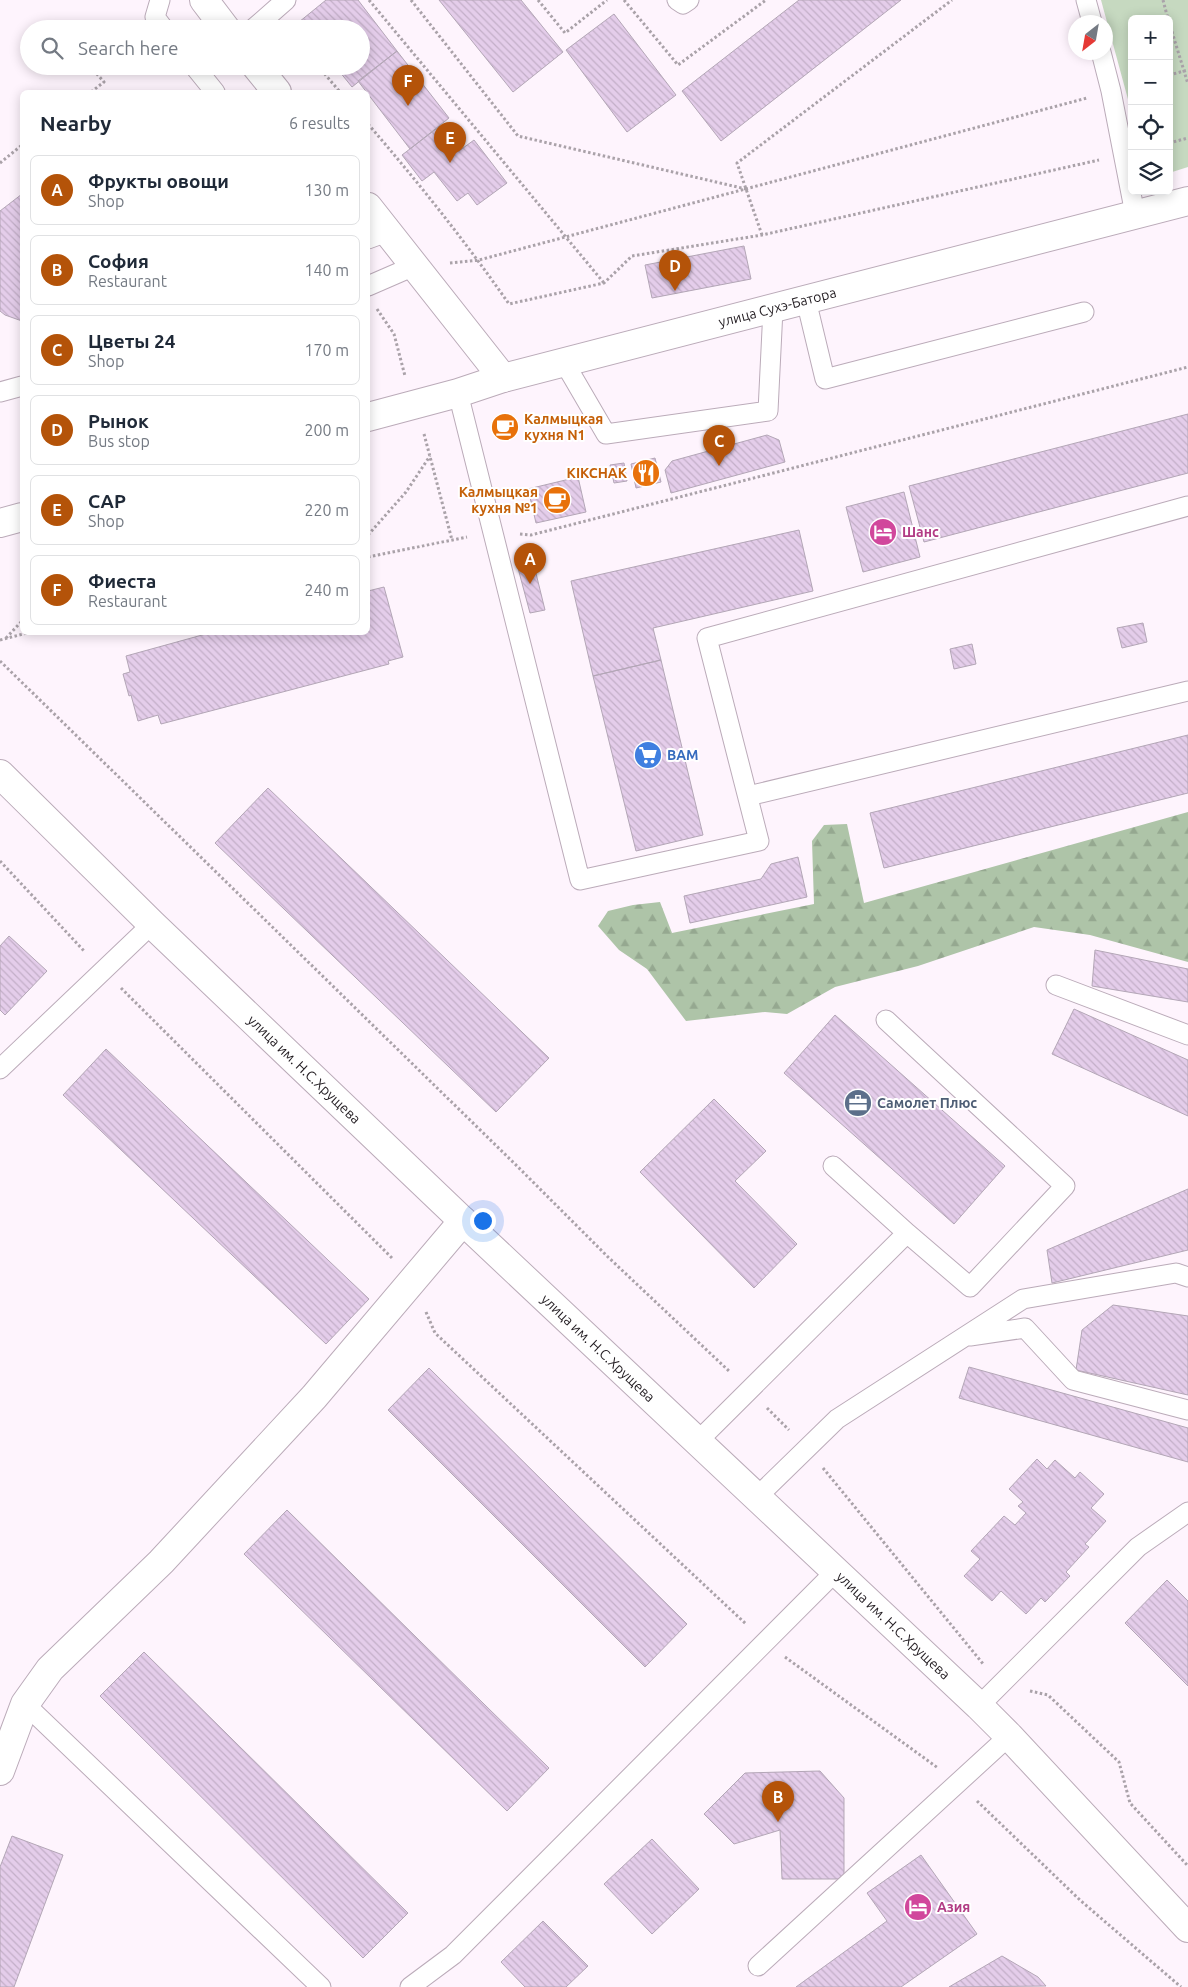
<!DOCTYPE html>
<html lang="en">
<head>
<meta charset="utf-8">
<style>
  :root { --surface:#fff; --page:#f2f2f3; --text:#1f2937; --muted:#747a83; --line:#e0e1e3; --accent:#b45309 }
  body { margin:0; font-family:Ubuntu,sans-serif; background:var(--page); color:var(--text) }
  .controls { position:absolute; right:15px; top:15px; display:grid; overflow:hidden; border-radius:8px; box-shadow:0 2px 12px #0003 }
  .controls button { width:45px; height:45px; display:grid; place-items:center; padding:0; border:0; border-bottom:1px solid var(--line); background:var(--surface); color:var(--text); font:25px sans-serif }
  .compass { position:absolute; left:1068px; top:15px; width:45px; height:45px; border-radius:50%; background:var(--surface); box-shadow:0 2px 12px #0003; rotate:211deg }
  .you { position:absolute; left:482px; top:1220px; width:18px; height:18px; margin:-12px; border:4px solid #fff; border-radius:50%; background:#1a73e8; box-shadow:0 0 0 8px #1a73e833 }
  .badge { display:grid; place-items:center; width:32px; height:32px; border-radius:50%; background:var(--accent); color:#fff; font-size:16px; font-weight:700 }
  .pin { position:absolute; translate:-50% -41px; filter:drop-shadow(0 1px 2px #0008) }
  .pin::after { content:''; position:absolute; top:26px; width:18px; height:15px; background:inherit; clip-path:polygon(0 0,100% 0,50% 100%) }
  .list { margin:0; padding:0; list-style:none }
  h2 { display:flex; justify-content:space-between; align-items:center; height:65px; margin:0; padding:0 20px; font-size:21px }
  h2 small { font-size:16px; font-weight:400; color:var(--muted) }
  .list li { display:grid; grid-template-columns:32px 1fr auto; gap:15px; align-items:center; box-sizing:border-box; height:70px; margin:0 10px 10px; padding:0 10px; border:1px solid var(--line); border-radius:8px }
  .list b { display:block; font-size:19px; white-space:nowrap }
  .list p { margin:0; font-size:16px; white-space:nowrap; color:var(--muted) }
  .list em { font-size:16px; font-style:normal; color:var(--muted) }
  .icon { flex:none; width:28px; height:28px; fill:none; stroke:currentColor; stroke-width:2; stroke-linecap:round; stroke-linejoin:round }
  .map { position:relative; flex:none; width:1188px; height:1987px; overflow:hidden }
  .search { position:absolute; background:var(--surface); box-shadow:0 2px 12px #0003; left:20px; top:20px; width:350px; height:55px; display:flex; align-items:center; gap:12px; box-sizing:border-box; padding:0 18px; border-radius:28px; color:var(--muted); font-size:19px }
  .panel { position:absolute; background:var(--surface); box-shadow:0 2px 12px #0003; left:20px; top:90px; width:350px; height:545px; border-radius:8px }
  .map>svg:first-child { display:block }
  .forest { fill:url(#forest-firs) }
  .green { fill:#c6d9c0 }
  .building { fill:url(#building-back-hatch); stroke:#b3a6b6 }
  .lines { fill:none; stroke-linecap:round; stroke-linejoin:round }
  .lane-casing { stroke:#bbabb9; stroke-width:21 }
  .street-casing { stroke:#bbabb9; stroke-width:30 }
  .secondary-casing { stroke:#bbabb9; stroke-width:30 }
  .primary-casing { stroke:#bbabb9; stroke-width:30 }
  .path { stroke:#aaa2a9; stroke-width:3; stroke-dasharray:2.5 2.5; stroke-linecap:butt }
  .lane { stroke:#fff; stroke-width:19 }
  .street { stroke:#fff; stroke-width:28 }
  .secondary { stroke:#fff; stroke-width:28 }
  .primary { stroke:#fff; stroke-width:28 }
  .labels { text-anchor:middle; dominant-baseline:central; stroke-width:4; stroke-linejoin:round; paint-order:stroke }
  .street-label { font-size:14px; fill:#211b20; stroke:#fff }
  .food-label { font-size:14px; font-weight:bold; fill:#c56008; stroke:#fff; text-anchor:end }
  .hotel-label { font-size:14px; font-weight:bold; fill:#b23c85; stroke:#fff; text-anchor:start }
  .shop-label { font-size:14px; font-weight:bold; fill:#366cbe; stroke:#fff; text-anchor:start }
  .service-label { font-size:14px; font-weight:bold; fill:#4e5e75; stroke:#fff; text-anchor:start }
</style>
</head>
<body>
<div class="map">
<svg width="1188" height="1987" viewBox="0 0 1188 1987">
  <defs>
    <pattern id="forest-firs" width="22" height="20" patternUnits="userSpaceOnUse" patternTransform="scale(1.25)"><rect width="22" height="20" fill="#aec4a8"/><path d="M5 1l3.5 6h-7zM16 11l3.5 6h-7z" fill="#95a890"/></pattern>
    <pattern id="building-back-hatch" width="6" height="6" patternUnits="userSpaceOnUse" patternTransform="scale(1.25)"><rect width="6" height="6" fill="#e4cdea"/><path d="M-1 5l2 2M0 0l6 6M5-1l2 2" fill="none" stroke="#c3afc8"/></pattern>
  </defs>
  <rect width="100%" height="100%" fill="#fef4fd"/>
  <path class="forest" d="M1188,812V962L1090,935L1034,927L918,966L835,987L787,1014L765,1012L686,1021L647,969L619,950L598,926L608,911L633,905L660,902L672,933L814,904L812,841L824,825L847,824L864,903Z"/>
  <path class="green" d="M1101,0H1188V167L1169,173V19H1132V114Z"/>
  <path class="building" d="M326,0H358L397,51L352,87L335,66H361V29H305L299,22Z
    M439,0H521L563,52L513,92Z
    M799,0H901L721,141L682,91Z
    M614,14L676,95L627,132L566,50Z
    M397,51L449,118L410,149L358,81Z
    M440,126L459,151L474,140L507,183L477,205L468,193L457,201L434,172L422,181L402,155Z
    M22,194V321L5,315L0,311V211Z
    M744,246L751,279L652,298L645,265Z
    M1188,414V473L924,542L909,486Z
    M767,435L779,440L785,462L671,493L665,470L672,461Z
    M655,458L661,482L636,488L631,464Z
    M624,463L627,481L614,483L610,465Z
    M578,477L586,512L536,523L528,489Z
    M904,492L920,557L863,572L846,507Z
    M799,530L813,591L653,628L661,660L593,676L571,581Z
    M531,553L545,610L530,613L515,557Z
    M384,587L403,657L388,661L389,664L161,724L158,715L138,721L131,695L129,696L123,674L130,672L126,656L213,632H368V591Z
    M1143,623L1147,642L1122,648L1117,628Z
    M972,644L976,664L954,669L950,649Z
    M661,660L703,835L636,851L593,676Z
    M1188,735V793L884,868L870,813Z
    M268,788L549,1058L496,1112L215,843Z
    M798,857L807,897L690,923L684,896L761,879L771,864Z
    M9,936L47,971L5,1015L0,1010V946Z
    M1095,950L1188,969V1002L1092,986Z
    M1074,1009L1188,1060V1116L1052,1054Z
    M835,1015L1005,1166L954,1224L784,1073Z
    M106,1049L369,1299L326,1344L63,1095Z
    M714,1099L766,1151L735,1181L797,1244L754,1288L640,1172Z
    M1188,1189V1250L1052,1283L1047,1250Z
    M1113,1305L1188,1316V1395L1076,1370L1082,1330Z
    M969,1367L1188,1428V1462L959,1398Z
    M429,1368L687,1624L645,1667L388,1410Z
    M1037,1459L1047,1469L1055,1460L1075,1478L1080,1472L1104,1494L1091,1508L1106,1521L1085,1544L1089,1547L1066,1572L1070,1576L1045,1602L1041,1598L1026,1614L1001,1591L992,1601L964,1576L980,1559L971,1551L1004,1516L1015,1525L1026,1513L1018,1506L1023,1502L1009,1489Z
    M287,1510L549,1768L507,1811L244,1554Z
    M1167,1580L1188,1601V1686L1125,1623Z
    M144,1652L408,1913L363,1958L100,1696Z
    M820,1771L844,1798V1879H782L780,1830L734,1844L704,1814L745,1773Z
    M12,1836L63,1855L14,1987H0V1867Z
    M652,1839L699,1889L652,1934L604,1884Z
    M921,1855L977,1934L901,1987H796L887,1921L867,1893Z
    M543,1921L588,1966L566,1987H525L501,1962Z
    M1002,1956L1038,1977L1046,1986L949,1987Z"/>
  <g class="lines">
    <defs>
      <path id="lane" d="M160,0L155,17L164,29
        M677,0L683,4L689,0
        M1086,0L1092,22
        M253,29L286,0
        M1101,52L1111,91L1135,214
        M194,66L215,92
        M368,239L387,232
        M368,286L414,266
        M806,300L825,379L1084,312
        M564,362L606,434L768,411L773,309
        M0,392L22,386
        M458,393L580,880L759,841L707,638L1188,506
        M748,796L1188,691
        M1056,985L1188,1035
        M886,1020L1065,1186L970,1287L907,1233
        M0,1069L152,924
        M970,1336L1025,1328L1073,1380L1188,1410
        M697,1442L907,1233L833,1166
        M757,1497L837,1419L1023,1299L1176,1273L1188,1277
        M25,1704L321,1987
        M979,1706L1138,1547L1188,1512
        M758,1966L1009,1736
        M410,1987L453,1955L835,1572"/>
      <path id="street" d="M204,0L226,29
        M256,66L277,92
        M368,207L503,378
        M0,1771L25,1704L50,1669L161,1562L314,1397L463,1221"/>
      <g id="secondary">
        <path id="s1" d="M0,774L152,924L463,1221L979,1706L1009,1736L1188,1928"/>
      </g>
      <g id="primary">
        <path id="s2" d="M368,417L458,393L503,378L1188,201"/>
        <path d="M0,523L22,517"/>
      </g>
    </defs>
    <use href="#lane" class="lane-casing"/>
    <use href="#street" class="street-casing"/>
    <use href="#secondary" class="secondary-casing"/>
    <use href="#primary" class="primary-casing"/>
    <path class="path" d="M369,0L604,283
      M411,0L518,136L746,189
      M538,0L565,33L607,0
      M624,0L678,65L766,0
      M1163,0L1168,19
      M1169,22L1188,84
      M90,66L104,82L91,92
      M318,66L340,92
      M1169,75L1188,70
      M368,124C418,182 465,241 509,304L604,283L632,256L762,235L1099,160
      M1169,143L1188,138
      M0,163L22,145
      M762,235L737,163L952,0
      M450,263L479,260L1087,98
      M377,309L394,334L405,376
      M424,434L452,540
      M520,534L531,535L1188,367
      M368,535L406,492L430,456
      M368,557L467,537
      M6,638L22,621
      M0,640L31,632
      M0,661L515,1164L608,1257L730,1372
      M0,861L85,952
      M121,988L393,1259
      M426,1312L435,1333L746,1624
      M767,1408L789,1430
      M823,1468L984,1665
      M785,1657L938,1768
      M1030,1691L1048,1695L1119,1762L1130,1803L1188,1866
      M977,1801L1081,1901L1181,1987"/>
    <use href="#lane" class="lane"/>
    <use href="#street" class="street"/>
    <use href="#secondary" class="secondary"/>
    <use href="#primary" class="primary"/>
  </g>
  <defs>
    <symbol id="cafe-disc" viewBox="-11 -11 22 22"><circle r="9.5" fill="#e8710a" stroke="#fff"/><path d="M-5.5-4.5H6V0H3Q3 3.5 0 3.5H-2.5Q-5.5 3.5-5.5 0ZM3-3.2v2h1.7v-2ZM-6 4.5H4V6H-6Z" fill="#fff"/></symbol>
    <symbol id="restaurant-disc" viewBox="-11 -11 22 22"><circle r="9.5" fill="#e8710a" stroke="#fff"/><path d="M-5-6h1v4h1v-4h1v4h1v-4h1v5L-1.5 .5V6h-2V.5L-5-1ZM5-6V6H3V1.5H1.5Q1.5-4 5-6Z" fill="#fff"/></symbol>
    <symbol id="hotel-disc" viewBox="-11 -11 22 22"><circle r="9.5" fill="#d1479c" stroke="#fff"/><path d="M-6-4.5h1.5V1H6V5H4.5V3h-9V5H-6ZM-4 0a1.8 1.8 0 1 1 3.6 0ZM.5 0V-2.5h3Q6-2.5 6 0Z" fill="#fff"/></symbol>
    <symbol id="supermarket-disc" viewBox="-11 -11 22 22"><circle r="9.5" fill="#3f7fe0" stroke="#fff"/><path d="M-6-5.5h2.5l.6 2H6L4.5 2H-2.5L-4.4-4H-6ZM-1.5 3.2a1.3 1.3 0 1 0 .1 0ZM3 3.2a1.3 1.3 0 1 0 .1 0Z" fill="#fff"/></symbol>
    <symbol id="office-disc" viewBox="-11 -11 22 22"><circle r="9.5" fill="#5c6f8a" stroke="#fff"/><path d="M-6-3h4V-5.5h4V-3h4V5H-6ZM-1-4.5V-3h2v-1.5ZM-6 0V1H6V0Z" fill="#fff"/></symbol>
  </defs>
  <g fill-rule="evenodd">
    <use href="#cafe-disc" x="489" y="411" width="32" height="32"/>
    <use href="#restaurant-disc" x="630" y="457" width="32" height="32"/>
    <use href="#cafe-disc" x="541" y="484" width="32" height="32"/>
    <use href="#hotel-disc" x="867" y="516" width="32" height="32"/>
    <use href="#supermarket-disc" x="632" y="739" width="32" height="32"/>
    <use href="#office-disc" x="842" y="1087" width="32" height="32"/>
    <use href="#hotel-disc" x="902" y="1891" width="32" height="32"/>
  </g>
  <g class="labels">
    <g class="street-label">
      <text stroke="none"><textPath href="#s2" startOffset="424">улица Сухэ-Батора</textPath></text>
      <text stroke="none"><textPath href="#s1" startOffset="424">улица им. Н.С.Хрущева</textPath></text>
      <text stroke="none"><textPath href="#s1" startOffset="829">улица им. Н.С.Хрущева</textPath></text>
      <text stroke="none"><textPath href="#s1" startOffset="1234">улица им. Н.С.Хрущева</textPath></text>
    </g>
    <g class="food-label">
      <text x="524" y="419" text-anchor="start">Калмыцкая<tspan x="524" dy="16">кухня N1</tspan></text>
      <text x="627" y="473">KIKCHAK</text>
      <text x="538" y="492">Калмыцкая<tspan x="538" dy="16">кухня №1</tspan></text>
    </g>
    <g class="hotel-label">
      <text x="902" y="532">Шанс</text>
      <text x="937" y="1907">Азия</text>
    </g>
    <g class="shop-label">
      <text x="667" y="755">ВАМ</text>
    </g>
    <g class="service-label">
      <text x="877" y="1103">Самолет Плюс</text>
    </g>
  </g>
</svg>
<div class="controls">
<button>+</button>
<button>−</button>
<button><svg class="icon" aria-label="locate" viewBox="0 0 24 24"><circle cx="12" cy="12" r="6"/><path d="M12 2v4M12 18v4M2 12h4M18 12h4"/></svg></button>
<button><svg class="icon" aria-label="layers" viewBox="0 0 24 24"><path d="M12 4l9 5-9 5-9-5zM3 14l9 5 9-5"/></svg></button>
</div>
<svg class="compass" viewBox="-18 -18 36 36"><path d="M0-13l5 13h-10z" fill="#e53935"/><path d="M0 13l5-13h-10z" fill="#747a83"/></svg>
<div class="you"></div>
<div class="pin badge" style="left:530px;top:584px">A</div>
<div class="pin badge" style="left:778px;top:1822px">B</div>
<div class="pin badge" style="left:719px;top:466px">C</div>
<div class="pin badge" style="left:675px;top:291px">D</div>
<div class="pin badge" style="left:450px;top:163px">E</div>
<div class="pin badge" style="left:408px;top:106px">F</div>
<div class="search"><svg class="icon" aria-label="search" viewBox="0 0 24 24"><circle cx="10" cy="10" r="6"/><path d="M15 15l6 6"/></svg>Search here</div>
<section class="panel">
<h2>Nearby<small>6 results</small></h2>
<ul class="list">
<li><span class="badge">A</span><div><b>Фрукты овощи</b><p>Shop</p></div><em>130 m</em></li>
<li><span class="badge">B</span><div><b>София</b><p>Restaurant</p></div><em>140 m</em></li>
<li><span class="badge">C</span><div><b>Цветы 24</b><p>Shop</p></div><em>170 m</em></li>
<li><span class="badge">D</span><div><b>Рынок</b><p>Bus stop</p></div><em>200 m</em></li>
<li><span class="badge">E</span><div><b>САР</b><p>Shop</p></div><em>220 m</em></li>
<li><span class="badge">F</span><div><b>Фиеста</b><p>Restaurant</p></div><em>240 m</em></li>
</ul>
</section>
</div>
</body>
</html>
